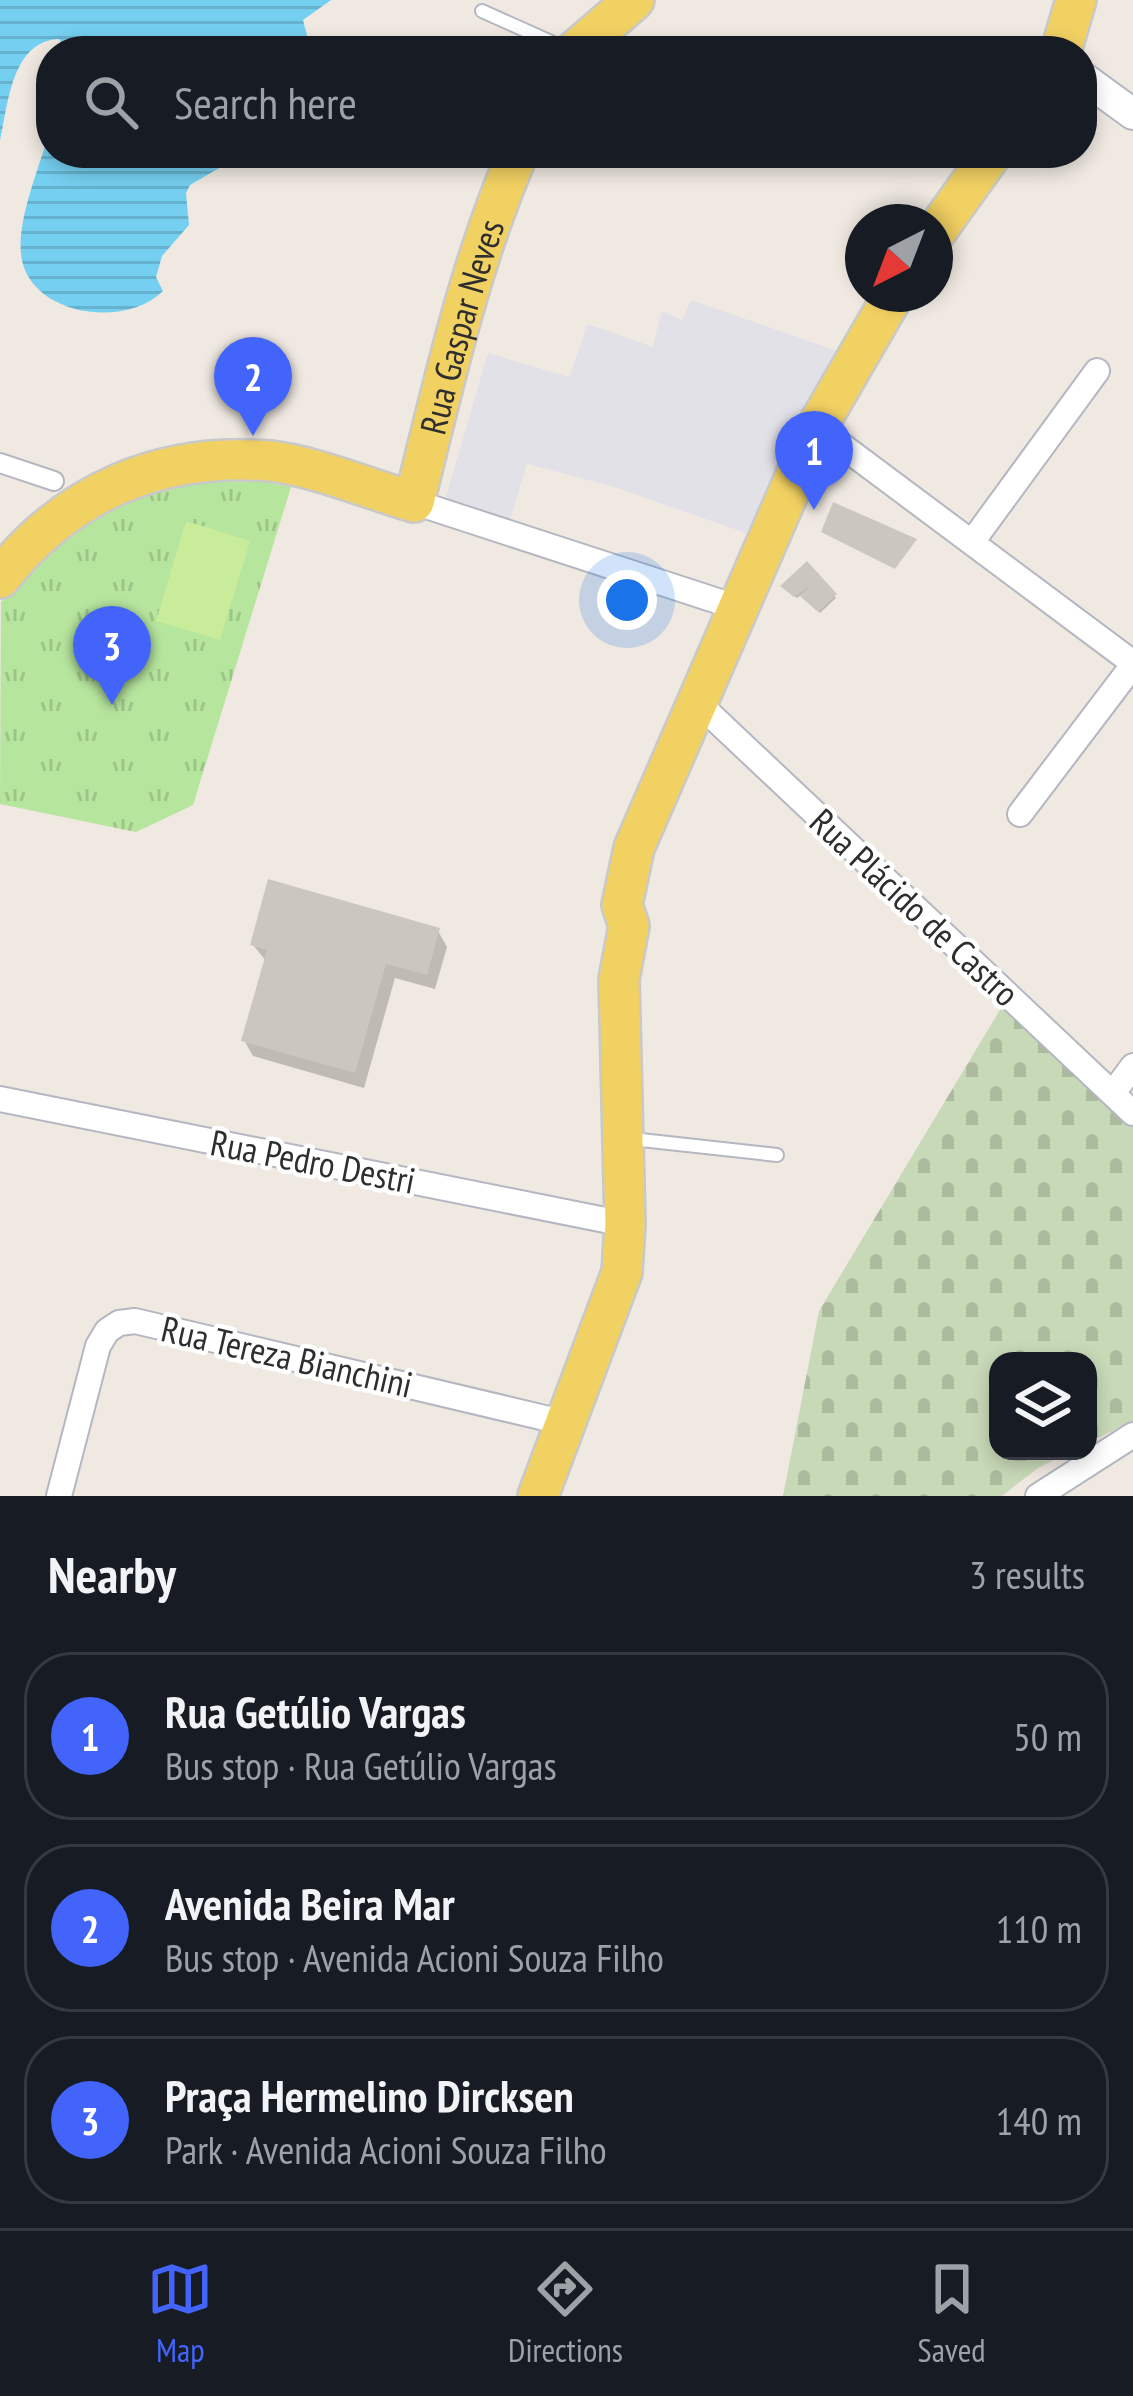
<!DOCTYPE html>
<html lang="en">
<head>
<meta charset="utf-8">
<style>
  :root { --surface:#171b24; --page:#20242c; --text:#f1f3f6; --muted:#9ea1a6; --line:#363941; --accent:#4264fb }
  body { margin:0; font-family:"PT Sans Narrow",sans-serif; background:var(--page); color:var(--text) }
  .controls { position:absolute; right:36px; bottom:36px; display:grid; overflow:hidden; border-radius:24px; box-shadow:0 6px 18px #0003 }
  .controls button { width:108px; height:108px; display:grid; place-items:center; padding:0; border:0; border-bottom:3px solid var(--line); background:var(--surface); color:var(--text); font:60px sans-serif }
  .compass { position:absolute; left:845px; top:204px; width:108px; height:108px; border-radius:50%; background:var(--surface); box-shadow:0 6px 18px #0003; rotate:222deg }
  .you { position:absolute; left:627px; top:600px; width:42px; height:42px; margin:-30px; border:9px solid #fff; border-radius:50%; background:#1a73e8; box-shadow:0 0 0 18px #1a73e833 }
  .badge { display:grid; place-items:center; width:78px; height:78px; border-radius:50%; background:var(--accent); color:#fff; font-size:39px; font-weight:700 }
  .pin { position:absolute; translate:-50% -99px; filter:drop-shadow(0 3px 6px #0008) }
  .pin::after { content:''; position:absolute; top:63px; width:42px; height:36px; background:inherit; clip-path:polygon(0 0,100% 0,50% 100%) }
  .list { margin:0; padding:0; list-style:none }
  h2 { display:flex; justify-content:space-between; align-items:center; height:156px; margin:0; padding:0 48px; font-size:51px }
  h2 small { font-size:39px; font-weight:400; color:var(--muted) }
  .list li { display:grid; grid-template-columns:78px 1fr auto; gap:36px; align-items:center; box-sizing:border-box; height:168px; margin:0 24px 24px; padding:0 24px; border:3px solid var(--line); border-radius:48px }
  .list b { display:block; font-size:45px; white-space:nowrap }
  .list p { margin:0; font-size:39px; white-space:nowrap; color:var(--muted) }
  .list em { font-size:39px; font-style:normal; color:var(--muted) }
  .icon { flex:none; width:66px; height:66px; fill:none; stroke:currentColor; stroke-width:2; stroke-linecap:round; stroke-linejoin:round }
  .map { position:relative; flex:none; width:1133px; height:1496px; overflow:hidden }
  .search { position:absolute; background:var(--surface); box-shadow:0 6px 18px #0003; left:36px; right:36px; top:36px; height:132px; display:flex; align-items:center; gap:30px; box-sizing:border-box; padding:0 42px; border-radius:48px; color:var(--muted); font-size:45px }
  .sheet { height:732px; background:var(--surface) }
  nav { display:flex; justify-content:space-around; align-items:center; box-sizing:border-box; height:168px; border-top:3px solid var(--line); background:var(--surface); font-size:33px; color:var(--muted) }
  nav a { display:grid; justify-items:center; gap:6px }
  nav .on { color:var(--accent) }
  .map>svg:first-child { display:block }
  .industrial { fill:#e3e1e8 }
  .grass { fill:url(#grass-tufts) }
  .cemetery { fill:url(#cemetery-stones) }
  .pitch { fill:#c9ec9a }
  .water { fill:url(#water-rules) }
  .shadow { fill:#0003 }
  .building { fill:#cbc7bf }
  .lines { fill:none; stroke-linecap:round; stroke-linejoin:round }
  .service-casing { stroke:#b4b7c1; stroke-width:16 }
  .pedestrian-casing { stroke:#b4b7c1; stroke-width:22 }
  .minor-casing { stroke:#b4b7c1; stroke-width:28 }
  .tertiary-casing { stroke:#b4b7c1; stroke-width:34 }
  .primary-casing { stroke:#c9c9c9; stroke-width:44 }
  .service { stroke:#fff; stroke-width:12 }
  .pedestrian { stroke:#fff; stroke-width:18 }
  .minor { stroke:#fff; stroke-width:24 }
  .tertiary { stroke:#fff; stroke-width:30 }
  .primary { stroke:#f2d163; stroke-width:39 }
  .labels { text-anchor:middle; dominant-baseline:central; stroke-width:9; stroke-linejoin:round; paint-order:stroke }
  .street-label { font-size:36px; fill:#2e2e2e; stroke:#fff }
</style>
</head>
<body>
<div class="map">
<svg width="1133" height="1496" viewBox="0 0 1133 1496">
  <defs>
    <pattern id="grass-tufts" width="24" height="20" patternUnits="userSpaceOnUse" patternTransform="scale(3)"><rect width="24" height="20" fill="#b6e59e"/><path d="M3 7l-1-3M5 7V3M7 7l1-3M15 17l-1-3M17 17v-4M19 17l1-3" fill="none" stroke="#9dc588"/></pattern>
    <pattern id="cemetery-stones" width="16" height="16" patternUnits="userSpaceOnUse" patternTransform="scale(3)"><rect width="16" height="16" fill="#c8d9b8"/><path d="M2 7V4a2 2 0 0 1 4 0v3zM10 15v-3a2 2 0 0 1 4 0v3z" fill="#acbb9e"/></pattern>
    <pattern id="water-rules" width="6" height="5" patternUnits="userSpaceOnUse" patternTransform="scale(3)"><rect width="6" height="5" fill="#75cff0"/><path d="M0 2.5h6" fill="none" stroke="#66b2ce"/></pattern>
  </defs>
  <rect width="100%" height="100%" fill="#efe9e1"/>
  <path class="industrial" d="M691,300L840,352L746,533L611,486L527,464L509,524L445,500L488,353L569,377L588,324L653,347L662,311L682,320Z"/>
  <path class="grass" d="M207,481L265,482L291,487L193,805L136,832L0,804L1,602L69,529L141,495Z"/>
  <path class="cemetery" d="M1004,1003L1133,1127V1421L1088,1443V1361H998V1451H1072L1038,1468L1002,1496H783L819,1311Z"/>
  <path class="pitch" d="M186,521L250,541L220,640L156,621Z"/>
  <path class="water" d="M0,0H331L303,20L311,51H67L59,39C11,41 8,106 0,141Z
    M51,127V153H245L190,185L186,193L189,225L162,256L156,277L163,291C124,330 27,315 21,254C17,218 41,163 51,127Z"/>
  <path class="shadow" d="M807,565L836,598L820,613L803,594L797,598L785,589Z
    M438,931L447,947L435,989L395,978L364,1088L253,1056L244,1040L267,962L253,945Z"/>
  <path class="building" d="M833,502L917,539L895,569L821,532Z
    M807,561L837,594L818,612L800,596L811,585L794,597L780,586Z
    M268,879L440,928L427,975L386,964L355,1073L241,1041L267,950L250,945Z"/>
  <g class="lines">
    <defs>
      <path id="service" d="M482,11L569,50
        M632,1139L777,1155"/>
      <path id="pedestrian" d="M0,463L54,481"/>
      <path id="minor" d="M817,427L1133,663
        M414,502L739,608
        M972,542L1097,371
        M697,702L1133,1113
        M1020,814L1133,665
        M1113,1093L1133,1066
        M0,1099L625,1224
        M59,1496L98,1346L107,1331L119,1323L135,1321L566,1423
        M1038,1496L1133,1435"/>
      <path id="tertiary" d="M1082,77L1133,114"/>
      <g id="primary">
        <path d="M575,51L634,0"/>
        <path d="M1061,51L1076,0"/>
        <path d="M935,233L992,153"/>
        <path id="s1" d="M0,578C67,492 161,452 270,461C311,465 372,490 414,502C444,383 469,266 518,153"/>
        <path d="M538,1496L622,1272L625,1224L619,979L629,926L622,905L634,848L817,427L894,294"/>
      </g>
    </defs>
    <use href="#service" class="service-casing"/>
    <use href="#pedestrian" class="pedestrian-casing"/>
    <use href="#minor" class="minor-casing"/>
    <use href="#tertiary" class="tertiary-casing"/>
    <use href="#primary" class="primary-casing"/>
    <use href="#service" class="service"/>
    <use href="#pedestrian" class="pedestrian"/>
    <use href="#minor" class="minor"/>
    <use href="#tertiary" class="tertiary"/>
    <use href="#primary" class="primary"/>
  </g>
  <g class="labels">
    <g class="street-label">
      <text stroke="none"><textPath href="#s1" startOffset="639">Rua Gaspar Neves</textPath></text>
      <text transform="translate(915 907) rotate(43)">Rua Plácido de Castro</text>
      <text transform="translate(313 1161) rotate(11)">Rua Pedro Destri</text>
      <text transform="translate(287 1356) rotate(13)">Rua Tereza Bianchini</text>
    </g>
  </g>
</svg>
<div class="controls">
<button><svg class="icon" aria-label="layers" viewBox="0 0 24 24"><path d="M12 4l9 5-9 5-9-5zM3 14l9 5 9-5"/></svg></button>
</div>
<svg class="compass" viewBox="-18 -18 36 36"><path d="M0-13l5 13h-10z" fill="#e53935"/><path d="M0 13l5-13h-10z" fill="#9ea1a6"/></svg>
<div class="you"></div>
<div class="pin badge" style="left:814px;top:510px">1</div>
<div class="pin badge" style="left:253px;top:436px">2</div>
<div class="pin badge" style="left:112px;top:705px">3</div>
<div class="search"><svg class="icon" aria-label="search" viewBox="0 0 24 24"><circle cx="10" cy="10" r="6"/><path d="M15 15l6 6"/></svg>Search here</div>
</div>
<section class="sheet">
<h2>Nearby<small>3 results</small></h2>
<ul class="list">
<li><span class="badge">1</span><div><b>Rua Getúlio Vargas</b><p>Bus stop · Rua Getúlio Vargas</p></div><em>50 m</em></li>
<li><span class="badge">2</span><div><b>Avenida Beira Mar</b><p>Bus stop · Avenida Acioni Souza Filho</p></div><em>110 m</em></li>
<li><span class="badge">3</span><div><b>Praça Hermelino Dircksen</b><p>Park · Avenida Acioni Souza Filho</p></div><em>140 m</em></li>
</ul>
</section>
<nav>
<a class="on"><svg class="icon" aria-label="map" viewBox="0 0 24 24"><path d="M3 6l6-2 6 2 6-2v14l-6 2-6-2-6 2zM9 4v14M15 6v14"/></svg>Map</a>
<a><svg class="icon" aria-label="directions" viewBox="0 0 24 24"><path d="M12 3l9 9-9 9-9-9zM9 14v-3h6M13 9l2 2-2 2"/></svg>Directions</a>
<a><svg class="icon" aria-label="saved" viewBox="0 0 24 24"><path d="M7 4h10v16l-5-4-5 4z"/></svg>Saved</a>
</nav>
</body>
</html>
